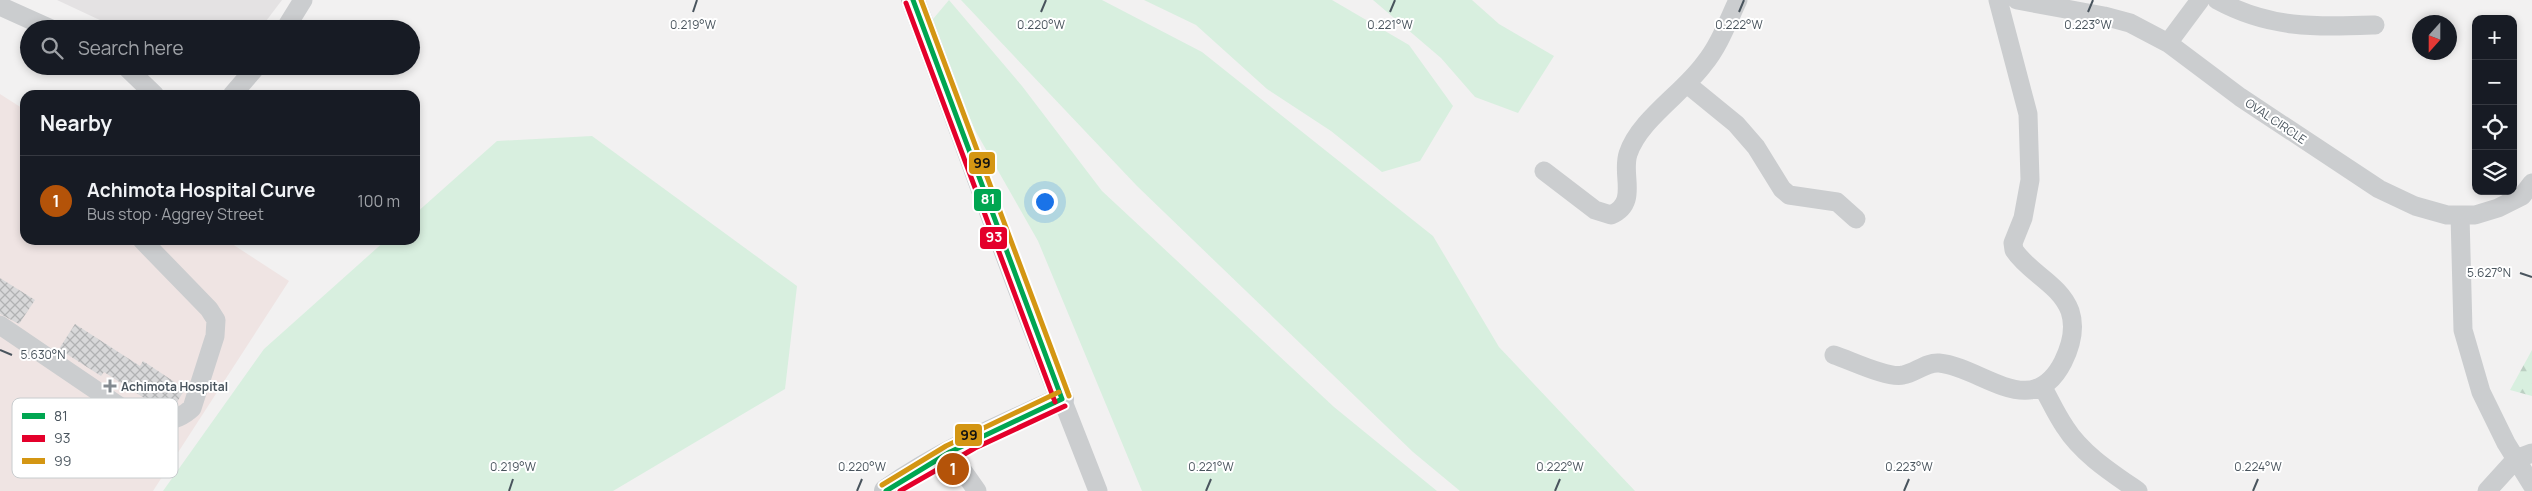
<!DOCTYPE html>
<html lang="en">
<head>
<meta charset="utf-8">
<style>
  :root { --surface:#171b24; --page:#242831; --text:#f1f3f6; --muted:#9ea1a6; --line:#363941; --accent:#b45309 }
  body { margin:0; font-family:Manrope,sans-serif; background:var(--page); color:var(--text) }
  .controls { position:absolute; right:15px; top:15px; display:grid; overflow:hidden; border-radius:10px; box-shadow:0 2px 8px #0003 }
  .controls button { width:45px; height:45px; display:grid; place-items:center; padding:0; border:0; border-bottom:1px solid var(--line); background:var(--surface); color:var(--text); font:25px sans-serif }
  .compass { position:absolute; left:2412px; top:15px; width:45px; height:45px; border-radius:50%; background:var(--surface); box-shadow:0 2px 8px #0003; rotate:201deg }
  .you { position:absolute; left:1044px; top:201px; width:18px; height:18px; margin:-12px; border:4px solid #fff; border-radius:50%; background:#1a73e8; box-shadow:0 0 0 8px #1a73e833 }
  .badge { display:grid; place-items:center; width:32px; height:32px; border-radius:50%; background:var(--accent); color:#fff; font-size:16px; font-weight:700 }
  .pin { position:absolute; translate:-50% -50%; border:2px solid #fff; box-shadow:0 1px 5px #0006 }
  .list { margin:0; padding:0; list-style:none }
  h2 { display:flex; justify-content:space-between; align-items:center; height:65px; margin:0; padding:0 20px; font-size:21px }
  h2 small { font-size:16px; font-weight:400; color:var(--muted) }
  .list li { display:grid; grid-template-columns:32px 1fr auto; gap:15px; align-items:center; box-sizing:border-box; height:90px; padding:0 20px; border-top:1px solid var(--line) }
  .list b { display:block; font-size:19px; white-space:nowrap }
  .list p { margin:0; font-size:16px; white-space:nowrap; color:var(--muted) }
  .list em { font-size:16px; font-style:normal; color:var(--muted) }
  .icon { flex:none; width:28px; height:28px; fill:none; stroke:currentColor; stroke-width:2; stroke-linecap:round; stroke-linejoin:round }
  .map { position:relative; flex:none; width:2532px; height:491px; overflow:hidden }
  .search { position:absolute; background:var(--surface); box-shadow:0 2px 8px #0003; left:20px; top:20px; width:400px; height:55px; display:flex; align-items:center; gap:12px; box-sizing:border-box; padding:0 18px; border-radius:28px; color:var(--muted); font-size:19px }
  .panel { position:absolute; background:var(--surface); box-shadow:0 2px 8px #0003; left:20px; top:90px; width:400px; height:155px; border-radius:15px }
  .map>svg:first-child { display:block }
  .education { fill:#e4e2e3 }
  .medical { fill:#efe4e3 }
  .green { fill:#d8efdf }
  .forest { fill:url(#forest-firs) }
  .building { fill:url(#building-cross-hatch) }
  .lines { fill:none; stroke-linecap:round; stroke-linejoin:round }
  .minor { stroke:#cbcdcf; stroke-width:19 }
  .major { stroke:#c8cbce; stroke-width:24 }
  .bus-1-casing { stroke:#fff; stroke-width:9 }
  .bus-2-casing { stroke:#fff; stroke-width:9 }
  .bus-3-casing { stroke:#fff; stroke-width:9 }
  .bus-1 { stroke:#00a651; stroke-width:5 }
  .bus-2 { stroke:#e4002b; stroke-width:5 }
  .bus-3 { stroke:#d49613; stroke-width:5 }
  .ticks { fill:none; stroke:#49545d; stroke-width:2 }
  .poi-dot { fill:#848b91; stroke:#fff; stroke-width:2 }
  .labels { text-anchor:middle; dominant-baseline:central; stroke-width:4; stroke-linejoin:round; paint-order:stroke }
  .street-label { font-size:12px; fill:#49545d; stroke:#fff }
  .poi-label { font-size:12px; font-weight:bold; fill:#49545d; stroke:#fff; text-anchor:start }
  .key { fill:#fff; stroke:#c8ccce; stroke-width:1 }
  .key-label { font-size:14px; fill:#49545d }
  .ticks-label { font-size:12px; text-anchor:middle; fill:#49545d; stroke:#fff; stroke-width:4; stroke-linejoin:round; paint-order:stroke }
  .line-badge { stroke:#fff; stroke-width:2 }
  .badge-label { font-size:14px; text-anchor:middle; font-weight:bold; fill:#fff }
  .pale-badge-label { font-size:14px; text-anchor:middle; font-weight:bold; fill:#111 }
</style>
</head>
<body>
<div class="map">
<svg width="2532" height="491" viewBox="0 0 2532 491">
  <defs>
    <pattern id="forest-firs" width="22" height="20" patternUnits="userSpaceOnUse" patternTransform="scale(1.25)"><rect width="22" height="20" fill="#d8efdf"/><path d="M5 1l3.5 6h-7zM16 11l3.5 6h-7z" fill="#bbcfc2"/></pattern>
    <pattern id="building-cross-hatch" width="8" height="8" patternUnits="userSpaceOnUse" patternTransform="scale(1.25)"><rect width="8" height="8" fill="#d8d8d9"/><path d="M0 0l8 8M0 8l8-8" fill="none" stroke="#b1b2b3"/></pattern>
  </defs>
  <rect width="100%" height="100%" fill="#f2f1f1"/>
  <path class="education" d="M57,0H282L260,29H119Z"/>
  <path class="medical" d="M0,94L25,110V240H226L289,281L153,491H0Z"/>
  <path class="green" d="M949,0L1022,86L1102,191L1334,407L1437,491H1142L1038,241L976,132L928,25Z
    M961,0H1102L1202,52L1433,236L1499,347L1635,491H1460L1413,452L1137,186Z
    M1144,0H1332L1409,45L1453,106L1420,161L1382,172L1331,131L1267,89L1196,25Z
    M1373,0H1472L1499,24L1554,56L1518,113L1475,97L1441,58Z
    M592,136L797,286L785,389L613,491H163L264,349L386,240H415V214L497,141Z"/>
  <path class="forest" d="M2532,350V396L2510,390Z"/>
  <path class="building" d="M0,278L35,300L19,324L0,314Z
    M75,324L140,366L143,361L185,389L174,407L161,409L104,372L101,376L59,349Z"/>
  <g class="lines">
    <path class="minor" d="M2017,0L2104,16L2130,23L2168,43L2240,97L2379,189L2415,206L2447,215H2475L2498,208L2522,196L2532,183
      M2217,0C2270,29 2316,27 2375,25
      M0,6L51,29
      M285,29L303,0
      M2168,43L2200,0
      M125,66L155,95
      M1687,84L1736,124L1756,147L1782,189L1789,195L1837,202L1856,219
      M232,95L257,66
      M1544,171L1595,210L1611,215C1639,203 1621,175 1628,154C1639,120 1683,93 1704,64C1719,46 1728,21 1738,0
      M2460,215L2463,330L2481,392L2506,443L2532,485
      M0,325L131,414C154,421 173,426 192,408L215,336L216,320L209,309L142,240
      M1834,355C1850,360 1888,379 1903,375C1915,373 1926,362 1939,363C1982,367 2032,423 2063,362C2071,346 2076,329 2070,311C2060,284 2029,273 2014,250L2013,243L2023,218L2030,180L2028,114L1998,0
      M2042,386C2050,400 2056,414 2065,427C2082,454 2112,473 2138,491
      M1062,399L1098,491
      M951,454L977,491
      M2487,491L2516,459L2532,453"/>
    <path class="major" d="M886,491C940,453 1002,426 1062,399C1010,267 963,133 913,0"/>
    <defs>
      <path id="bus-1" d="M913,0L1062,399
        M886,491L950,452L1062,399"/>
      <path id="bus-2" d="M906,3L1055,402
        M900,491L975,448L1065,406"/>
      <path id="bus-3" d="M921,0L1069,396
        M882,485L946,446L1059,392"/>
    </defs>
    <use href="#bus-1" class="bus-1-casing"/>
    <use href="#bus-2" class="bus-2-casing"/>
    <use href="#bus-3" class="bus-3-casing"/>
    <use href="#bus-1" class="bus-1"/>
    <use href="#bus-2" class="bus-2"/>
    <use href="#bus-3" class="bus-3"/>
  </g>
  <path class="ticks" d="M693,12L697,0M1041,12L1046,0M1390,12L1395,0M1739,12L1744,0M2088,12L2093,0M2520,273L2532,277M0,350L12,355M509,491L513,479M857,491L862,479M1206,491L1211,479M1555,491L1560,479M1904,491L1909,479M2253,491L2258,479"/>
  <path class="poi-dot" d="M107.5 378.5h5v5h5v5h-5v5h-5v-5h-5v-5h5z"/>
  <g class="labels">
    <g class="street-label">
      <text transform="translate(2276 121) rotate(34)">OVAL CIRCLE</text>
    </g>
    <g class="poi-label">
      <text x="121" y="386">Achimota Hospital</text>
    </g>
  </g>
  <rect x="12" y="398" width="166" height="80" rx="8" class="key"/>
  <rect x="22" y="413" width="23" height="6" fill="#00a651"/>
  <rect x="22" y="435" width="23" height="7" fill="#e4002b"/>
  <rect x="22" y="458" width="23" height="6" fill="#d49613"/>
  <g class="key-label">
    <text x="54" y="421">81</text>
    <text x="54" y="443">93</text>
    <text x="54" y="466">99</text>
  </g>
  <g class="ticks-label">
    <text x="693" y="29">0.219°W</text>
    <text x="1041" y="29">0.220°W</text>
    <text x="1390" y="29">0.221°W</text>
    <text x="1739" y="29">0.222°W</text>
    <text x="2088" y="29">0.223°W</text>
    <text x="2489" y="277">5.627°N</text>
    <text x="43" y="359">5.630°N</text>
    <text x="513" y="471">0.219°W</text>
    <text x="862" y="471">0.220°W</text>
    <text x="1211" y="471">0.221°W</text>
    <text x="1560" y="471">0.222°W</text>
    <text x="1909" y="471">0.223°W</text>
    <text x="2258" y="471">0.224°W</text>
  </g>
  <g class="line-badge">
    <rect x="968" y="151" width="28" height="24" rx="5" fill="#d49613"/>
    <rect x="973" y="188" width="29" height="24" rx="5" fill="#00a651"/>
    <rect x="979" y="226" width="29" height="24" rx="5" fill="#e4002b"/>
    <rect x="954" y="423" width="29" height="24" rx="5" fill="#d49613"/>
  </g>
  <g class="badge-label">
    <text x="988" y="204">81</text>
    <text x="994" y="242">93</text>
  </g>
  <g class="pale-badge-label">
    <text x="982" y="168">99</text>
    <text x="969" y="440">99</text>
  </g>
</svg>
<div class="controls">
<button>+</button>
<button>−</button>
<button><svg class="icon" aria-label="locate" viewBox="0 0 24 24"><circle cx="12" cy="12" r="6"/><path d="M12 2v4M12 18v4M2 12h4M18 12h4"/></svg></button>
<button><svg class="icon" aria-label="layers" viewBox="0 0 24 24"><path d="M12 4l9 5-9 5-9-5zM3 14l9 5 9-5"/></svg></button>
</div>
<svg class="compass" viewBox="-18 -18 36 36"><path d="M0-13l5 13h-10z" fill="#e53935"/><path d="M0 13l5-13h-10z" fill="#9ea1a6"/></svg>
<div class="you"></div>
<div class="pin badge" style="left:953px;top:469px">1</div>
<div class="search"><svg class="icon" aria-label="search" viewBox="0 0 24 24"><circle cx="10" cy="10" r="6"/><path d="M15 15l6 6"/></svg>Search here</div>
<section class="panel">
<h2>Nearby<small></small></h2>
<ul class="list">
<li><span class="badge">1</span><div><b>Achimota Hospital Curve</b><p>Bus stop · Aggrey Street</p></div><em>100 m</em></li>
</ul>
</section>
</div>
</body>
</html>
